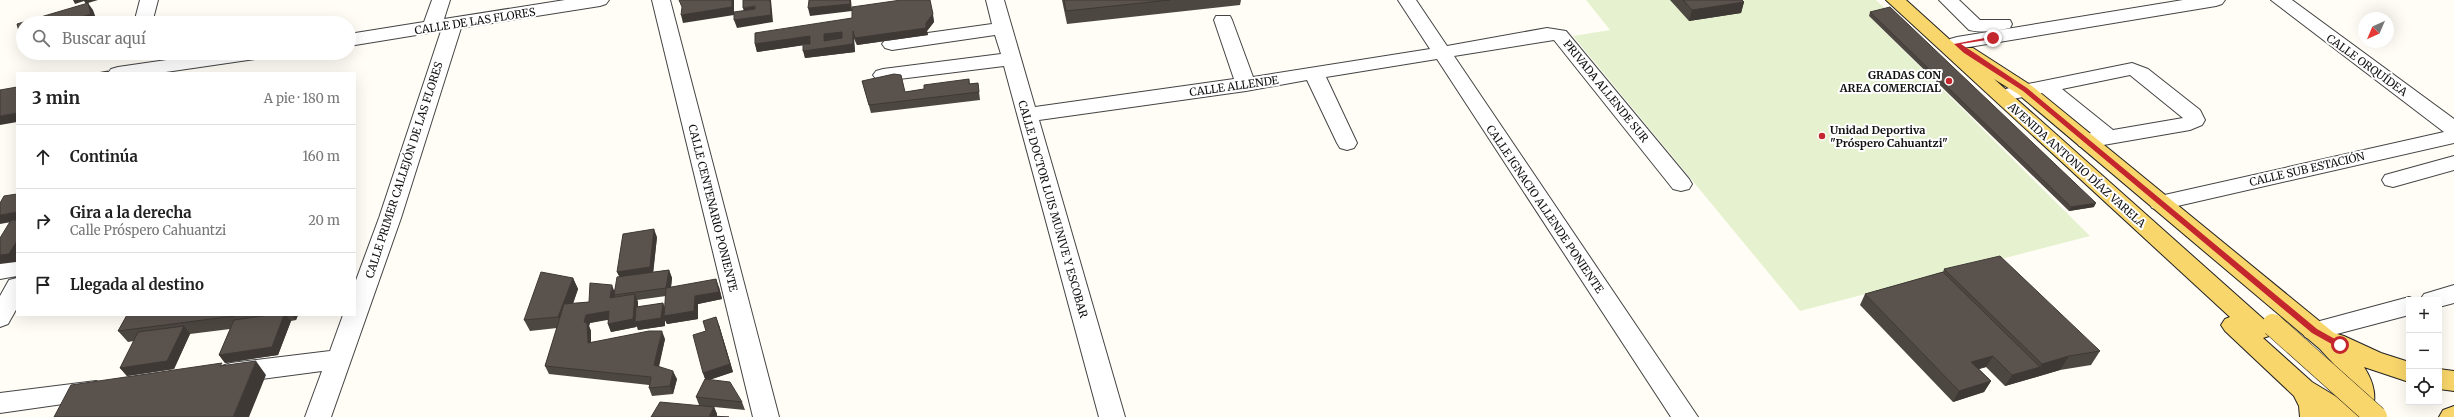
<!DOCTYPE html>
<html lang="es">
<head>
<meta charset="utf-8">
<style>
  :root { --surface:#fff; --page:#f2f2f2; --text:#222; --muted:#767676; --line:#e0e0e0 }
  body { margin:0; font-family:Merriweather,serif; background:var(--page); color:var(--text) }
  .controls { position:absolute; right:12px; bottom:12px; display:grid; overflow:hidden; border-radius:0px; box-shadow:0 4px 16px #0002 }
  .controls button { width:36px; height:36px; display:grid; place-items:center; padding:0; border:0; border-bottom:1px solid var(--line); background:var(--surface); color:var(--text); font:20px sans-serif }
  .compass { position:absolute; left:2358px; top:12px; width:36px; height:36px; border-radius:50%; background:var(--surface); box-shadow:0 4px 16px #0002; rotate:224deg }
  .stop { position:absolute; width:12px; height:12px; margin:-9px; border:3px solid #c4262e; border-radius:50%; background:#fff }
  .stop.end { background:#c4262e; border-color:#fff; box-shadow:0 1px 4px #0008 }
  .list { margin:0; padding:0; list-style:none }
  h2 { display:flex; justify-content:space-between; align-items:center; height:52px; margin:0; padding:0 16px; font-size:17px }
  h2 small { font-size:13px; font-weight:400; color:var(--muted) }
  .list li { display:grid; grid-template-columns:26px 1fr auto; gap:12px; align-items:center; box-sizing:border-box; height:64px; padding:0 16px; border-top:1px solid var(--line) }
  .list b { display:block; font-size:15px; white-space:nowrap }
  .list p { margin:0; font-size:13px; white-space:nowrap; color:var(--muted) }
  .list em { font-size:13px; font-style:normal; color:var(--muted) }
  .icon { flex:none; width:22px; height:22px; fill:none; stroke:currentColor; stroke-width:2; stroke-linecap:round; stroke-linejoin:round }
  .map { position:relative; flex:none; width:2454px; height:417px; overflow:hidden }
  .search { position:absolute; background:var(--surface); box-shadow:0 4px 16px #0002; left:16px; top:16px; width:340px; height:44px; display:flex; align-items:center; gap:10px; box-sizing:border-box; padding:0 14px; border-radius:22px; color:var(--muted); font-size:15px }
  .panel { position:absolute; background:var(--surface); box-shadow:0 4px 16px #0002; left:16px; top:72px; width:340px; height:244px; border-radius:0px }
  .map>svg:first-child { display:block }
  .pitch { fill:#e6f2cf }
  .lines { fill:none; stroke-linecap:round; stroke-linejoin:round }
  .minor-casing { stroke:#444; stroke-width:2 }
  .major-casing { stroke:#222; stroke-width:2 }
  .minor { fill:#fff; fill-rule:evenodd }
  .major { fill:#f9d66b; fill-rule:evenodd }
  .major-bridge-casing { stroke:#222; stroke-width:23; stroke-linecap:butt }
  .major-bridge { stroke:#f9d66b; stroke-width:22 }
  .wall { fill:#4d4742; fill-rule:evenodd }
  .shaded-wall { fill:#3f3936 }
  .building { fill:#5a524d; stroke:#3f3936; fill-rule:evenodd }
  .route { fill:#c4262e }
  .poi-dot { fill:#c4262e; stroke:#fff; stroke-width:1.5 }
  .labels { text-anchor:middle; dominant-baseline:central; stroke-width:4; stroke-linejoin:round; paint-order:stroke }
  .street-label { font-size:11px; fill:#111; stroke:#fff }
  .poi-label { font-size:11px; font-weight:bold; fill:#111; stroke:#fff; text-anchor:end }
</style>
</head>
<body>
<div class="map">
<svg width="2454" height="417" viewBox="0 0 2454 417">
  <rect width="100%" height="100%" fill="#fffdf5"/>
  <path class="pitch" d="M1586,0H1876L1888,11L1869,16L2090,236L1800,311L1573,36L1610,30Z"/>
  <g class="lines">
    <defs>
      <path id="minor" d="M140,0H158L152,23H134Z
        M432,0H450L444,19L565,0H609L606,4L600,6L461,28L401,218L331,417H305L322,371L231,383L222,380L219,373L222,366L231,363L330,351L343,315H355V283L379,218L441,31L349,46V34L424,22Z
        M652,0H670L779,417H753Z
        M986,0H1004L1035,107L1234,79L1214,20L1216,16H1230L1232,20L1253,77L1430,49L1398,0H1416L1447,46L1547,28L1566,31L1689,179L1692,184L1689,189L1681,191L1673,189L1554,40L1454,56L1698,417H1671L1437,59L1326,77L1357,143L1354,148L1347,150L1340,148L1337,143L1307,80L1246,91L1039,120L1125,417H1099L1004,66L883,81L876,79L873,75L876,71L883,69L1001,54L995,35L892,50L885,48L882,44L885,40L892,38L992,24Z
        M1939,0H1959L1980,20H2010L2012,24L2010,28C1997,31 1982,33 1969,30Z
        M2183,0H2225L2222,4L2216,6L1957,49L1950,47L1947,43L1950,39L1957,37Z
        M2271,0H2292L2454,119V143L2160,210L2152,208L2149,203L2152,198L2160,196L2444,132Z
        M215,53H265L262,57L255,59L159,73H108L111,69L118,67Z
        M2132,63L2148,69L2200,110L2205,120L2202,125L2190,130L2086,148L2079,146L2076,141L2079,136L2091,133L2042,93L2013,99L2006,97L2003,93L2006,89L2013,87ZM2130,75L2183,118L2113,130L2062,89Z
        M2454,156V170L2393,187L2385,185L2382,180L2385,175Z
        M17,260V276L0,279V263Z
        M17,278V308L8,324L0,327V296L9,280Z
        M2454,285V303L2439,307V300H2420L2424,294Z
        M2409,297L2417,300H2409V315L2314,340L2305,337L2302,331L2305,325Z
        M96,381L105,384L109,391L105,398L0,413V393Z"/>
      <path id="major" d="M1886,0H1906L1959,48H1973L2032,86L2334,333L2344,336L2381,353L2409,362V382L2364,367C2375,384 2377,398 2371,417H2300L2299,406L2294,396L2225,331L2221,325L2225,319L2230,317ZM1994,79L2018,94L2320,349C2336,367 2352,380 2350,405L2312,382L2263,338L2269,336L2272,330L2269,324Z
        M2439,369L2454,371V391L2439,389Z
        M2454,406V417H2439L2443,410Z"/>
    </defs>
    <use href="#minor" class="minor-casing"/>
    <use href="#major" class="major-casing"/>
    <use href="#minor" class="minor"/>
    <use href="#major" class="major"/>
    <defs>
      <path id="major-bridge" d="M2273,325L2376,417"/>
    </defs>
    <use href="#major-bridge" class="major-bridge-casing"/>
    <use href="#major-bridge" class="major-bridge"/>
  </g>
  <path class="wall" d="M930,0L934,22L927,31L928,35L857,45L854,39L855,52L805,58L803,45L757,52L755,44L852,18Z
    M1062,0H1241L1240,5L1067,24Z
    M1670,0H1742L1744,2L1741,13L1689,21Z
    M1870,12L2094,207L2069,211L1869,16Z
    M969,79L970,84L978,83L980,100L871,113L862,81L905,92L924,89Z
    M657,237L653,272L669,270L672,278L671,287H719L722,299L698,304V319L667,324L665,320V326L638,330L637,326L636,327L611,332L608,324V319L590,323L589,326L591,331V342L665,339L659,367L677,379L673,394L652,396L649,388V385L549,374L545,366L557,328L530,331L524,320L573,278L578,289L573,304L589,302L614,291L620,277L617,272ZM666,296L665,308L663,303L638,307V302L637,300Z
    M1944,269L2100,351L2091,365L2060,370L2005,386L1986,367L1979,369L1991,381L1984,392L1953,402L1860,305L1865,294L1943,272Z
    M127,315H298L296,320L291,321L278,355L225,363L219,355L230,329L190,334L174,369L127,376L120,368L134,341L128,342L118,331Z
    M719,325L733,372L709,380L742,402L745,410L714,407L717,414V416L651,417L699,405L696,397L705,379L703,373L706,331Z"/>
  <path class="shaded-wall" d="M73,0H98L88,3L93,10L97,21L91,23H61L86,4L84,1L75,4Z
    M732,0H734V15L683,23L681,15Z
    M770,0H771L773,22L737,28L734,20Z
    M850,0H851L852,11L810,16L808,8Z
    M1744,2L1741,13L1689,21L1692,10Z
    M755,6L757,14L745,16L743,8Z
    M933,14L934,22L927,31L928,35L857,45L855,38L926,23Z
    M853,31L854,39L855,52L805,58L803,51L824,41V34L842,32L853,44Z
    M23,34V40L20,35Z
    M810,36L812,44L757,52L755,44Z
    M17,113V122L0,125V116Z
    M2096,203L2094,207L2069,211L2071,207Z
    M17,212V221L0,224V215Z
    M654,229L657,237L653,275L621,280L617,272Z
    M17,241V260L16,262L0,264V255Z
    M669,270L672,278L670,296L666,288Z
    M573,278L578,289L564,328L558,317Z
    M716,279L719,287L722,299L698,304V319L667,324L665,320V326L638,330L637,326L636,327L611,332L608,324L635,294L638,302L637,322L663,303L666,311L695,296Z
    M612,285L615,293L614,295L615,297L610,298Z
    M609,311L613,319L590,323L589,326L591,331V351L588,343L584,322L586,315Z
    M284,315H286L291,321L278,355L225,363L219,355Z
    M292,315H298L296,320Z
    M716,317L719,325L733,372L706,381L703,373Z
    M184,326L190,334L174,369L127,376L120,368Z
    M662,331L665,339L657,373L654,365Z
    M1993,356L1986,367L1965,373L1971,362Z
    M2069,356L2060,370L2033,378L2042,364Z
    M256,361L266,375L249,417H233Z
    M2040,367L2033,378L2005,386L2012,375Z
    M673,371L677,379L673,394L670,386Z
    M1991,381L1984,392L1953,402L1959,391Z
    M714,407L717,414L716,417H709Z"/>
  <path class="building" d="M679,0H732V7L681,15L682,7Z
    M743,0H770L771,15L734,20V12L755,9V6L743,8Z
    M809,0H850V4L808,8Z
    M901,0H930L933,14L926,23V28L855,38L853,31V44L803,51V44H810V36L755,44V33L852,18V7ZM842,32V38L824,41V34Z
    M1064,0H1170L1066,11Z
    M1683,0H1742L1744,2L1692,10Z
    M88,3L91,14L61,23H23V34L20,35L17,24Z
    M1890,7L2096,203L2071,207L1870,12Z
    M108,71L107,73H97Z
    M894,74L901,75L905,92L924,89V85L969,79V84L978,83L979,92L869,105L862,81Z
    M17,87V113L0,116V90Z
    M17,194V212L0,215V203L4,196Z
    M11,220H17V241L9,254L0,255V238Z
    M654,229L650,267L617,272L623,234Z
    M2000,256L2100,351L2069,356L2042,364L1944,269Z
    M669,270L666,288L716,279L719,292L695,296L694,311L664,316L666,288L614,295L617,277Z
    M541,272L573,278L558,317L524,320Z
    M1943,272L2040,367L2012,375L1993,356L1971,362L1991,381L1959,391L1865,294Z
    M590,283L612,285L610,298L635,294L633,319L608,324L609,311L586,315L584,322L587,323L588,343L649,331H662L654,365L673,371L670,386L649,388L651,377L545,366L564,304L589,302Z
    M663,303L661,318L635,322L636,307Z
    M127,315H242L118,331Z
    M269,315H284L272,347L219,355L234,320Z
    M716,317L730,364L703,373L693,335L706,331L703,321Z
    M184,326L167,361L120,368L138,332Z
    M256,361L233,417H54L71,385L222,363L220,366Z
    M705,379L730,382L742,402L696,397Z
    M660,402L714,407L709,417H651Z
    M712,416L729,417H711Z"/>
  <path class="route" d="M1995,36L1993,39L1961,44L2027,88L2317,329L2342,343V347H2337L2312,333L2023,91L1964,53L1954,44Z"/>
  <g class="poi-dot">
    <circle cx="1949" cy="81" r="4"/>
    <circle cx="1822" cy="136" r="4"/>
  </g>
  <g class="labels">
    <g class="street-label">
      <text transform="translate(475 21) rotate(-9)">CALLE DE LAS FLORES</text>
      <text transform="translate(2367 65) rotate(36)">CALLE ORQUÍDEA</text>
      <text transform="translate(1234 86) rotate(-8)">CALLE ALLENDE</text>
      <text transform="translate(1606 91) rotate(51)">PRIVADA ALLENDE SUR</text>
      <text transform="translate(2077 165) rotate(42)">AVENIDA ANTONIO DÍAZ VARELA</text>
      <text transform="translate(2307 169) rotate(-13)">CALLE SUB ESTACIÓN</text>
      <text transform="translate(404 170) rotate(-72)">CALLE PRIMER CALLEJÓN DE LAS FLORES</text>
      <text transform="translate(713 208) rotate(76)">CALLE CENTENARIO PONIENTE</text>
      <text transform="translate(1053 209) rotate(74)">CALLE DOCTOR LUIS MUNIVE Y ESCOBAR</text>
      <text transform="translate(1545 209) rotate(56)">CALLE IGNACIO ALLENDE PONIENTE</text>
    </g>
    <g class="poi-label">
      <text x="1941" y="75">GRADAS CON<tspan x="1941" dy="13">AREA COMERCIAL</tspan></text>
      <text x="1830" y="130" text-anchor="start">Unidad Deportiva<tspan x="1830" dy="13">"Próspero Cahuantzi"</tspan></text>
    </g>
  </g>
</svg>
<div class="controls">
<button>+</button>
<button>−</button>
<button><svg class="icon" aria-label="locate" viewBox="0 0 24 24"><circle cx="12" cy="12" r="6"/><path d="M12 2v4M12 18v4M2 12h4M18 12h4"/></svg></button>
</div>
<svg class="compass" viewBox="-18 -18 36 36"><path d="M0-13l5 13h-10z" fill="#e53935"/><path d="M0 13l5-13h-10z" fill="#767676"/></svg>
<div class="stop" style="left:2340px;top:345px"></div>
<div class="stop end" style="left:1993px;top:38px"></div>
<div class="search"><svg class="icon" aria-label="search" viewBox="0 0 24 24"><circle cx="10" cy="10" r="6"/><path d="M15 15l6 6"/></svg>Buscar aquí</div>
<section class="panel">
<h2>3 min<small>A pie · 180 m</small></h2>
<ul class="list">
<li><svg class="icon" aria-label="ahead" viewBox="0 0 24 24"><path d="M12 20V5M6 11l6-6 6 6"/></svg><div><b>Continúa</b></div><em>160 m</em></li>
<li><svg class="icon" aria-label="right" viewBox="0 0 24 24"><path d="M7 20v-9h11M14 6l5 5-5 5"/></svg><div><b>Gira a la derecha</b><p>Calle Próspero Cahuantzi</p></div><em>20 m</em></li>
<li><svg class="icon" aria-label="arrive" viewBox="0 0 24 24"><path d="M6 21V4h12l-3 4 3 4H6"/></svg><div><b>Llegada al destino</b></div></li>
</ul>
</section>
</div>
</body>
</html>
